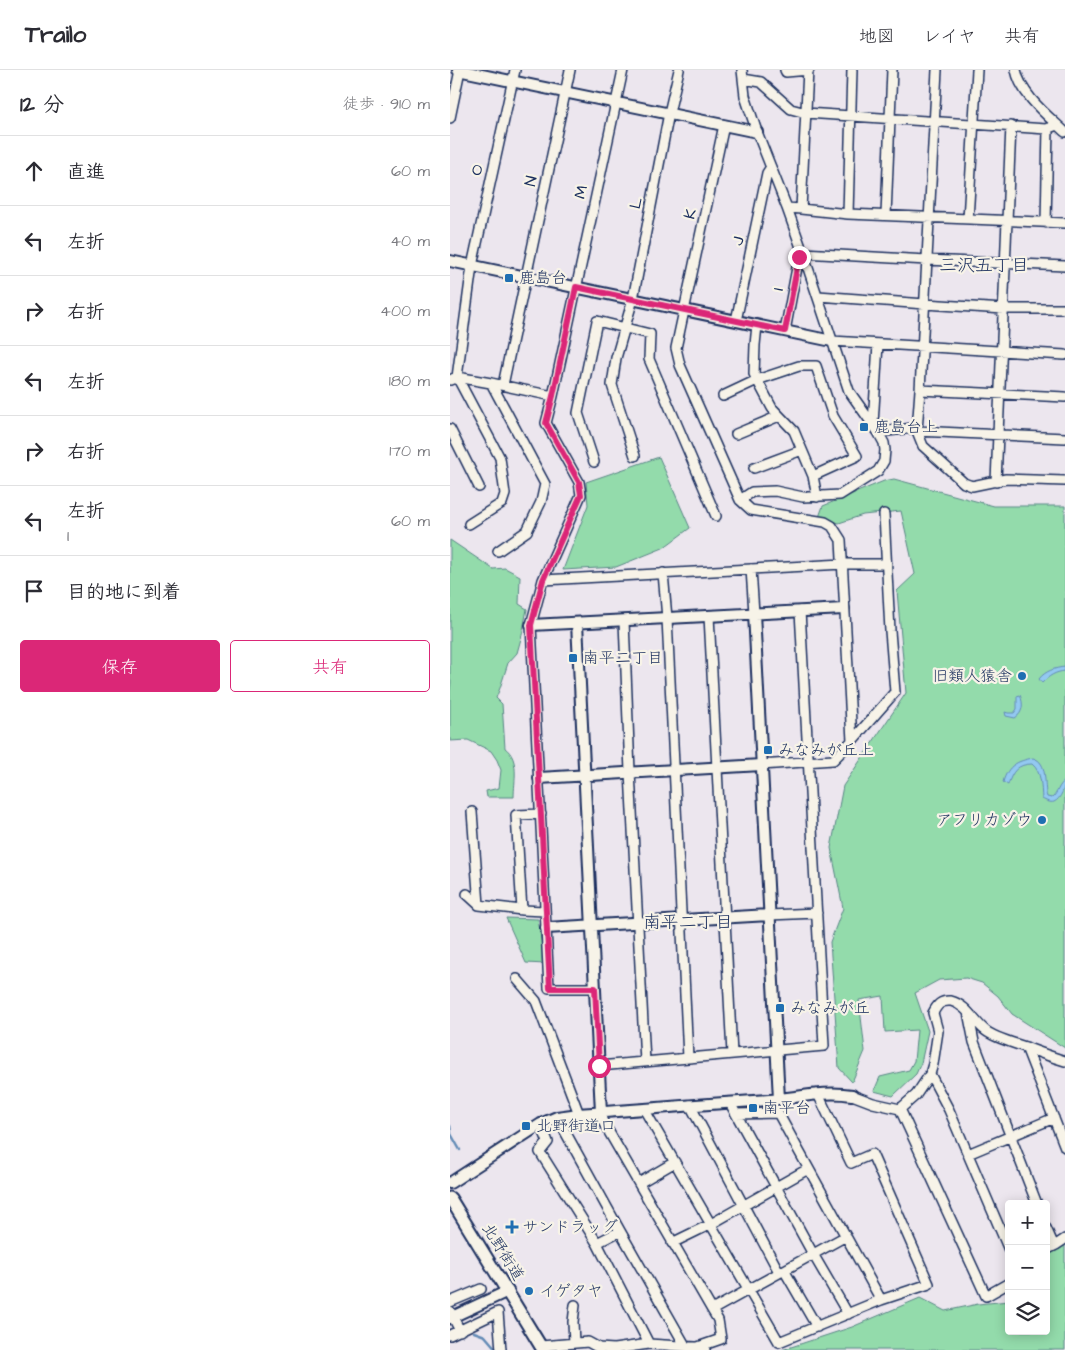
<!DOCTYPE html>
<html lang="ja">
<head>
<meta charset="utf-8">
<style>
  :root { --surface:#fff; --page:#f2f2f3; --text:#2b2b33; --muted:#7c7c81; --line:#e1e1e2; --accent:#db2777 }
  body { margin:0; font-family:"Architects Daughter","Klee One",sans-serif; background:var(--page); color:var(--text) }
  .controls { position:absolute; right:15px; bottom:15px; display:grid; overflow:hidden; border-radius:5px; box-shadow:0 2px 12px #0003 }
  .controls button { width:45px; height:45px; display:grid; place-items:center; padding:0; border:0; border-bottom:1px solid var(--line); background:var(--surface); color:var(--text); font:25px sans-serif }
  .stop { position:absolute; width:15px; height:15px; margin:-11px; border:4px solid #db2777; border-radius:50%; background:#fff }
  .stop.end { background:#db2777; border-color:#fff; box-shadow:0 1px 5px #0008 }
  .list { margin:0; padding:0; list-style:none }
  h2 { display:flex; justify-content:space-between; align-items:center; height:65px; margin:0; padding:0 20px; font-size:21px }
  h2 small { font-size:16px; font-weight:400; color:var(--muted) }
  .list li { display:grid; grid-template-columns:32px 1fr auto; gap:15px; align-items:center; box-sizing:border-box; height:70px; padding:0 20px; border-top:1px solid var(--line) }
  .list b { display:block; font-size:19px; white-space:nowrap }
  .list p { margin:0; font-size:16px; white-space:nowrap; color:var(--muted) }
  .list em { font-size:16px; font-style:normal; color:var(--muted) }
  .actions { display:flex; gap:10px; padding:15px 20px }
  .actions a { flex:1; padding:11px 0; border:1px solid var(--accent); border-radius:5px; text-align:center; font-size:18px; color:var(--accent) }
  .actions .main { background:var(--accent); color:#fff }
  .icon { flex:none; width:28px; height:28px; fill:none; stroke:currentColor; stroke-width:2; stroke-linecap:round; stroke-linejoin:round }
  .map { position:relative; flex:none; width:615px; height:1280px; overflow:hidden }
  header { display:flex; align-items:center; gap:30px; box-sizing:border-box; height:70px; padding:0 25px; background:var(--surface); border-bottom:1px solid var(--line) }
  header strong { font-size:24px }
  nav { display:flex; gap:28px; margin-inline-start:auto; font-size:18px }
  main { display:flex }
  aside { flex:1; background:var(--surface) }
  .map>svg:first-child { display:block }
  .green { fill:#93dbab; stroke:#578584 }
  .water { fill:#93c9f1; stroke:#638bb6 }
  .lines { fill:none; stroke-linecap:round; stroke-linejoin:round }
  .stream { stroke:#638bb6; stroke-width:2.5 }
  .minor-casing { stroke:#1b2f5e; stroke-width:12 }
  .tertiary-casing { stroke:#1b2f5e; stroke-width:14 }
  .secondary-casing { stroke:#1b2f5e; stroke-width:15 }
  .minor { stroke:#f7f3e8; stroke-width:9 }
  .tertiary { stroke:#f7f3e8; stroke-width:10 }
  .secondary { stroke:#f7f3e8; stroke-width:11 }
  .route { stroke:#db2777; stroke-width:6 }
  .poi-dot { fill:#1f6fb2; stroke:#f7f3e8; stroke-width:2 }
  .labels { text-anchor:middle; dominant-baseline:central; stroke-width:4.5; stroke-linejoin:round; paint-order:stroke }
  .street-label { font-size:16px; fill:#1b2f5e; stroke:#f7f3e8 }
  .poi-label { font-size:16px; fill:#1b2f5e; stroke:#f7f3e8; text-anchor:start }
  .neighbourhood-label { font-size:18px; fill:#1b2f5e; stroke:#f7f3e8 }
</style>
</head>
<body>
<header>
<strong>Trailo</strong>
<nav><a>地図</a><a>レイヤ</a><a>共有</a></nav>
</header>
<main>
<aside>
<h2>12 分<small>徒歩 · 910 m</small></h2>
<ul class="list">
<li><svg class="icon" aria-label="ahead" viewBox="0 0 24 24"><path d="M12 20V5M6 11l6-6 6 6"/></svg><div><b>直進</b></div><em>60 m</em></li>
<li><svg class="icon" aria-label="left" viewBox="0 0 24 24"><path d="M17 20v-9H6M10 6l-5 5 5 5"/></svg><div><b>左折</b></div><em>40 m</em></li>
<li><svg class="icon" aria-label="right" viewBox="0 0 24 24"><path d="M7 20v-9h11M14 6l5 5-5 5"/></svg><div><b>右折</b></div><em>400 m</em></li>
<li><svg class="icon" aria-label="left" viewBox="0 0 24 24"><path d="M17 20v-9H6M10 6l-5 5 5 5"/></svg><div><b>左折</b></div><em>180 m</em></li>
<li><svg class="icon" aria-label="right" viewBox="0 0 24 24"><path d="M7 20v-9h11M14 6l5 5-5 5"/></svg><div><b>右折</b></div><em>170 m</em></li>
<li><svg class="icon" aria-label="left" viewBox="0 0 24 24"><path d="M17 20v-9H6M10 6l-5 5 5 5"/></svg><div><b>左折</b><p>I</p></div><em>60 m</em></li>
<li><svg class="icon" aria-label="arrive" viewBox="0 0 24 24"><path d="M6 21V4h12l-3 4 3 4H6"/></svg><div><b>目的地に到着</b></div></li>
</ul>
<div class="actions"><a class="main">保存</a><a>共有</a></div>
</aside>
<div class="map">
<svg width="615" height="1280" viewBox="0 0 615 1280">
  <rect width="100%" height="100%" fill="#ece6ee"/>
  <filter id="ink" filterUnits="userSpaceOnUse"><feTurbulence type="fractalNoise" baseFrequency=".02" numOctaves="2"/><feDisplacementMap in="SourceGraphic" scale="10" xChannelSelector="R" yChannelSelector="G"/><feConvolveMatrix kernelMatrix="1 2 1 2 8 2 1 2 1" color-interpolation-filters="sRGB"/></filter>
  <g filter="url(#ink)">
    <path class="green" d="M209,387L240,458L213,478L166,497L113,500L138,435L136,412Z
      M444,409L544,436H615V978L562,944L548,926L532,913L516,908L489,910L465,923L478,961L471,993L466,1004L443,1026L424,1021L430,1007L459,1000L464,991L467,960L435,962L433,926L409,930L415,981L402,1012L389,998L380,872L393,838L381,778L393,716L456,623L447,521L465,504L451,441L413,445L389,453L369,447L373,436L434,411Z
      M0,470L43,499L55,498L70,506L69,534L77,539L72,565L67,583L58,593L50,618L46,628L52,634L55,678C70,689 64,711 64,727H37L36,721L49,718L51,700L47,690L41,681L18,670L0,671V622L1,612L0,608Z
      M56,848L88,849L95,894L76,893Z
      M615,1172V1280H332L402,1257L470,1228L495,1241L528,1234L559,1231V1261H596V1188Z"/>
    <path class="water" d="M615,597V601C605,602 599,606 592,613L589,609C595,601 605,598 615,597Z
      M570,625C574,634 573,643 565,648L556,646L555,642L558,643H564L567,639V626Z
      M583,688C599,692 593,715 597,727L602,728C608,723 608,715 615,711C615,717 611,729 604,732C600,733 596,731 592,729C591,717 592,702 582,694C568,694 562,701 558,715L553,712C558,695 567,691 583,688Z"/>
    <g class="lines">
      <path class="stream" d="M0,1056L1,1064L10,1080
        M24,1262L35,1266L47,1280"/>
      <defs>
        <path id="minor" d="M292,0L295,26L307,62L337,138L353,183L399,321L428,362L434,373L435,380L434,391L428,401L390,425L353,427L325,421L302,422L290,430L301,440L375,452L382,456L391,470L402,671L383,690L311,695
          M335,0L336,2L359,0
          M566,0C571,25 597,45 615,62
          M293,9L311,12L341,39L356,43L596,59L607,55
          M0,48L10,0
          M274,55L226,278L230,295L290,430
          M337,138L351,139L398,144L615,153
          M351,139L358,0
          M398,144L402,0
          M436,145L442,0
          M518,149L527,0
          M596,153L598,58
          M368,226L475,234L554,239H615
          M286,251L317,103L321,97
          M307,255L305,275L304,304L322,338L344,361L363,406L367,427
          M335,261L349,187L353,183L477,190L615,196
          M382,271L615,285
          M7,307L22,196L65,0
          M7,307L50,388L55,424L52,433L19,454
          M0,310L7,307L41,313L103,326
          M41,313L95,414L91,432L77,461L48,481
          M53,315L120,0
          M470,320L487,0
          M273,326L307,310L349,296H366L383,346L407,386L363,406
          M615,327L470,320L467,361L615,368
          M423,354L428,274
          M0,359L29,417
          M428,362L464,358L467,361L473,376L514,413L522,416L556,409L615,411
          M286,364L329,346
          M185,386L162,315L166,288L183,229L219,43L229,0
          M144,392L128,343L147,251L200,264L199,289L266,446
          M304,398L352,380
          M546,412L561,56
          M301,499L304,543
          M213,503L217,548L238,988
          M93,510L393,494H437
          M259,546L282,984
          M174,551L180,702L195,992
          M402,671L445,622L440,561L434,444
          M22,742L29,835L72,840L95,841
          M17,824L29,835
          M72,840L66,745L91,744
          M319,845L367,843
          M67,909L86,931L129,1044
          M145,918H99L81,555L93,510L131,425L129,412L96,353L103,326L173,0
          M518,942L524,972L587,1134
          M576,977L615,1077
          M149,996L374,976L350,541
          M480,1004L499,1040L559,1180
          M402,1025L423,1033L450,1039L466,1025L480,1004L483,994L488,961L483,943C487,935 491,930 501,931C517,935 524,952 536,961C545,968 564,973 575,977C588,982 602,987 615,991
          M280,1033L363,1184L398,1244
          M240,1035L329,1202
          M194,1039L329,1272L431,1230L479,1214L422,1084L401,1093L368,1024
          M450,1039L536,1226L559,1213
          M151,1042L152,1050L262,1240L396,1166
          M286,1044L328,1043L431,1230
          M107,1047L170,1161L236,1277
          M91,1054L98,1072L90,1082L147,1173L199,1274
          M518,1084L604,1048
          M189,1113L225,1092
          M596,1158L604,1176
          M147,1173L170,1161
          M222,1173L261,1154L358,1099
          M596,1180L606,1175L615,1169
          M334,1200L367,1257
          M0,1232L31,1219
          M0,1241L10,1261
          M0,1265L48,1242L51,1280
          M124,1273L123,1252L125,1235
          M91,1276L138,1272L149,1278L164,1279L199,1274L245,1277L255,1280
          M245,1278L271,1269L268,1250L262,1240"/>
        <path id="tertiary" d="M8,0L307,62
          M0,191L382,271
          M304,543L329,1029
          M127,553L151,1042
          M81,555L394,539
          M89,708L311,695
          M96,858L319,845
          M0,1113L91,1054L107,1047L129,1044C193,1039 256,1034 319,1030C347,1028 375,1020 402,1025
          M0,1248L58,1221"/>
        <path id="secondary" d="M0,1128L93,1280"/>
      </defs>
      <use href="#minor" class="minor-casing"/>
      <use href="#tertiary" class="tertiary-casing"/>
      <use href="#secondary" class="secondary-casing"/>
      <use href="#minor" class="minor"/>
      <use href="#tertiary" class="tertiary"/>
      <use href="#secondary" class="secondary"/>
    </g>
  </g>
  <g class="lines" filter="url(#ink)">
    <path class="route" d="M149,996L145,918H100L81,555L93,510L131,425L129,412L96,353L103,326L126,217L335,261L349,187"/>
  </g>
  <g class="poi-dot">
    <rect x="54" y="203" width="10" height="10" rx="2.5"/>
    <rect x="409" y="352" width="10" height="10" rx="2.5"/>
    <rect x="118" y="583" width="10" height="10" rx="2.5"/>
    <circle cx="572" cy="606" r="5"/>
    <rect x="313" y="675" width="10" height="10" rx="2.5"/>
    <circle cx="592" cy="750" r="5"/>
    <rect x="325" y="933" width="10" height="10" rx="2.5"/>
    <rect x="298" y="1033" width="10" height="10" rx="2.5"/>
    <rect x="71" y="1051" width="10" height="10" rx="2.5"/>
    <path d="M59.5 1149.5h5v5h5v5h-5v5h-5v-5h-5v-5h5z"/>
    <circle cx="79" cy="1221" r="5"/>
  </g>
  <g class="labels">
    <g class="street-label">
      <text transform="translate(27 100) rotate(-78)">O</text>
      <text transform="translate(81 111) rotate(-78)">N</text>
      <text transform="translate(131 122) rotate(-78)">M</text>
      <text transform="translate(186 133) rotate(-79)">L</text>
      <text transform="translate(240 144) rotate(-78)">K</text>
      <text transform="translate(288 171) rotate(-78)">J</text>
      <text transform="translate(328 219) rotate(-79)">I</text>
      <text transform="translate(53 1182) rotate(58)">北野街道</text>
    </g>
    <g class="poi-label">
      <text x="69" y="208">鹿島台</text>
      <text x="424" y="357">鹿島台上</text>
      <text x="133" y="588">南平二丁目</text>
      <text x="562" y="606" text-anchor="end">旧類人猿舎</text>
      <text x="328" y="680">みなみが丘上</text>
      <text x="582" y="750" text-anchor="end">アフリカゾウ</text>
      <text x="340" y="938">みなみが丘</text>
      <text x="313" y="1038">南平台</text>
      <text x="86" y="1056">北野街道口</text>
      <text x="72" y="1157">サンドラッグ</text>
      <text x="89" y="1221">イゲタヤ</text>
    </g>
    <g class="neighbourhood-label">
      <text x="534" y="195">三沢五丁目</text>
      <text x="238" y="852">南平二丁目</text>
    </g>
  </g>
</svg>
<div class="controls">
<button>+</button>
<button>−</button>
<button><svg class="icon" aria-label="layers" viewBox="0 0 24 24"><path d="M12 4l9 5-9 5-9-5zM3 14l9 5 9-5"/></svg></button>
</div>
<div class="stop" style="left:149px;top:996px"></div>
<div class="stop end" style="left:349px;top:187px"></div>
</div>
</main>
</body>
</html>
